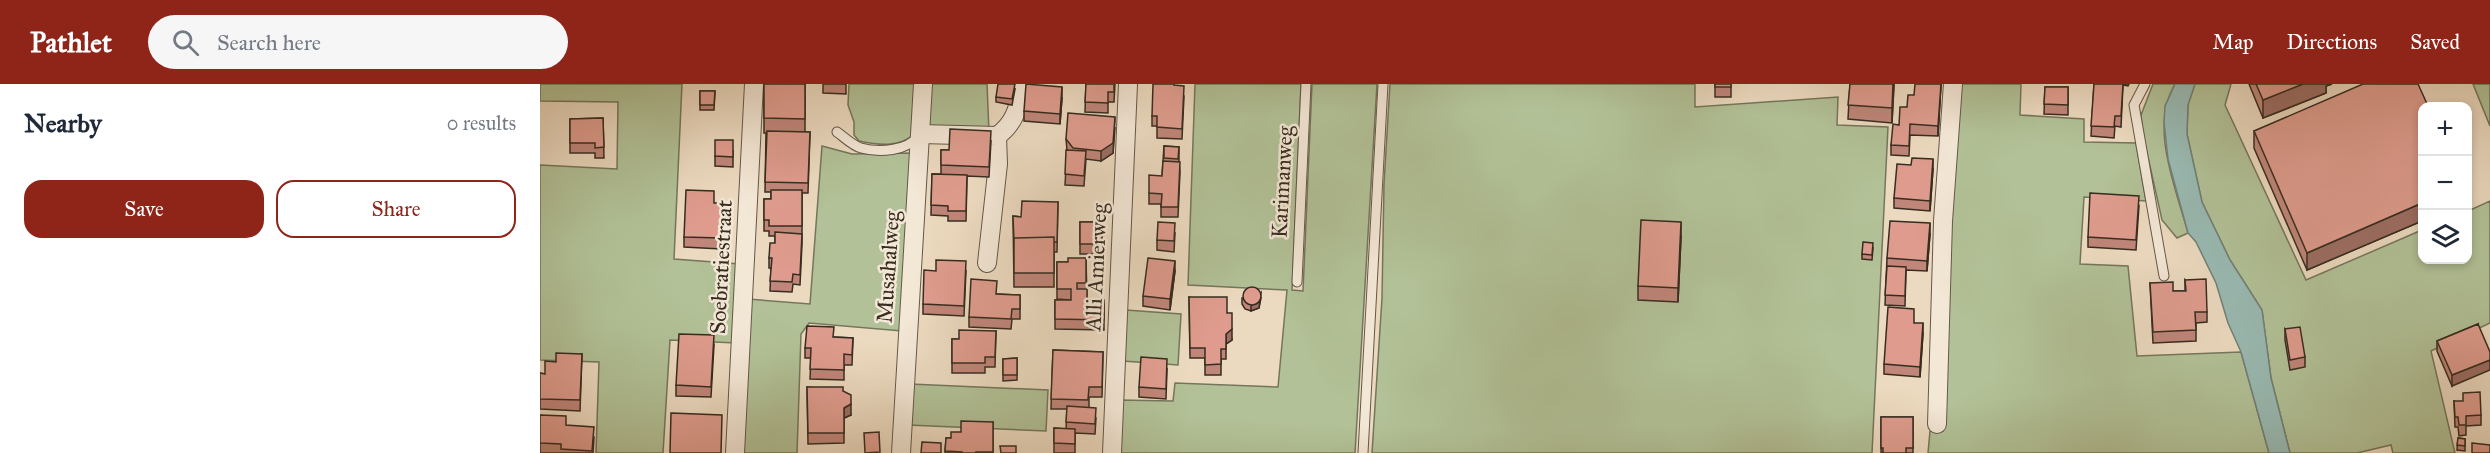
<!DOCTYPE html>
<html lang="en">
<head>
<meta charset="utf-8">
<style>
  :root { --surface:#fff; --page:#f6f6f7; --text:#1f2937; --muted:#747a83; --line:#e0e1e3; --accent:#8f2418 }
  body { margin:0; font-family:"IM FELL Great Primer",serif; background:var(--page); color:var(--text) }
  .controls { position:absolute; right:18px; top:18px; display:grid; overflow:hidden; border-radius:12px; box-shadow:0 3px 9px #0003 }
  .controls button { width:54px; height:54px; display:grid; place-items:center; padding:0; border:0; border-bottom:2px solid var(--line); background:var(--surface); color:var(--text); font:30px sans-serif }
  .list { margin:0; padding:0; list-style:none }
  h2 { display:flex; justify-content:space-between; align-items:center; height:78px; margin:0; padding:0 24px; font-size:26px }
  h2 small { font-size:20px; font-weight:400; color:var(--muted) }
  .actions { display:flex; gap:12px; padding:18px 24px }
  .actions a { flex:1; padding:14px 0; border:2px solid var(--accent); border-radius:18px; text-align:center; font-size:21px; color:var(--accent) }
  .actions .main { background:var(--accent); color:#fff }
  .icon { flex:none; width:33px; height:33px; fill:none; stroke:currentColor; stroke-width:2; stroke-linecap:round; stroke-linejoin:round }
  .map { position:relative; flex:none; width:1950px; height:369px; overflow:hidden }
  header { display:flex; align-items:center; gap:36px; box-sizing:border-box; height:84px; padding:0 30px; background:var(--accent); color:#fff }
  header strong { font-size:28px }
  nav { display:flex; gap:33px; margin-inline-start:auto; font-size:21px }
  .search { width:420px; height:54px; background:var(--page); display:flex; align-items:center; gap:15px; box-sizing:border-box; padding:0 21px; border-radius:33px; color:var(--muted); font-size:22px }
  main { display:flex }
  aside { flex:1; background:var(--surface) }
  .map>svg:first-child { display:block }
  .green { fill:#b2c197; stroke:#74765c; stroke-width:1.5 }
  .water { fill:#99bab3; stroke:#728178; stroke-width:1.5 }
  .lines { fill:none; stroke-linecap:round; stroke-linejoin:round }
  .service-casing { stroke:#645848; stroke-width:11 }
  .minor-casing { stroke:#645848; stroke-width:20 }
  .service { stroke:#f3e7d6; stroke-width:9 }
  .minor { stroke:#f3e7d6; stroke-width:18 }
  .wall { fill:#c0867a; stroke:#372c20; stroke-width:1.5 }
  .shaded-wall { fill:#9c6d63; stroke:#372c20; stroke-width:1.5 }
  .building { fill:#df9c8e; stroke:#372c20; stroke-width:1.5 }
  .labels { text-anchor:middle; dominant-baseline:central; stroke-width:5; stroke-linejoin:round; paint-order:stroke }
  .street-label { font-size:22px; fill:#372c20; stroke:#f3e7d6 }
</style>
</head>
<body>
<header>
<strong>Pathlet</strong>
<div class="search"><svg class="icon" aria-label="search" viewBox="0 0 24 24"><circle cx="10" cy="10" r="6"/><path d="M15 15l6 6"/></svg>Search here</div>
<nav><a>Map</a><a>Directions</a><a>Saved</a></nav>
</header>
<main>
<aside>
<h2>Nearby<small>0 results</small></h2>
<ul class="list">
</ul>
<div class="actions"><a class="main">Save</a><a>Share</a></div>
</aside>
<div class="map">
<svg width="1950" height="369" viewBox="0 0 1950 369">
  <rect width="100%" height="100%" fill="#ecdac0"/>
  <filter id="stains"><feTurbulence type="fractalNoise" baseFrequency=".00333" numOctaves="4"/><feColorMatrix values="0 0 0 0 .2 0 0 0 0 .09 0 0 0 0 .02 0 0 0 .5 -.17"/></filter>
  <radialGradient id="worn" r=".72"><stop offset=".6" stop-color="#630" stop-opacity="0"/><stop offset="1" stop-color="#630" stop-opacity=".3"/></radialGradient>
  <path class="green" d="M0,0H142L134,175L200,180L196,259L130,256L123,369H56L59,278L0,276V81L77,85L78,18L0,17Z
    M309,0H378L374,50C359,64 338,61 319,57L314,51V38L308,21Z
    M389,0H447L449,48L388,44Z
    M655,0H761L752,206L763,207L772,0H837L815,369H578L580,316L633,317L635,299L738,303L747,206L648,201Z
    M850,0H1155V23L1298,13L1297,41L1348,43L1332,369H832L842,214L844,100Z
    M1419,0H1481L1480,31L1544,35V58L1596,59L1606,117L1544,113L1540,180L1588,182L1597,272L1701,268L1729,369H1388L1390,347H1403L1409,137Z
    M1613,0H1635C1609,44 1636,104 1648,149L1637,154L1622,136L1603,51L1601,31Z
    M1655,0H1691L1685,21L1766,196L1882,146V176H1928V127L1950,117V239L1891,267L1915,369H1853L1851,361L1817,369H1750L1731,294L1722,226L1690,176L1662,118L1647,50L1648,20Z
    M1933,0H1950V42Z
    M282,62L312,70L374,69L362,247L269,239L261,250L257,369H202L208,215L270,220Z
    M586,226L641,230L638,281L583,277Z
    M370,300L508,306L506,347L368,341Z"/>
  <path class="water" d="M1635,0H1655L1648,21L1647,50L1662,118L1690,176L1722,226L1731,294L1750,369H1729L1701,268L1688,239L1676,199L1656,158L1648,149L1628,75L1624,38L1625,22Z"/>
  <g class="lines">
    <defs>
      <path id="service" d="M1605,0L1594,21L1624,192
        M297,48C304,53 313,62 321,64C339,69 367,67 379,52
        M757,198L766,0
        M823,369L843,0"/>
      <path id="minor" d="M381,50L457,52L458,80L447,179
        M457,52C474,40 481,21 480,0
        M1397,340L1403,137L1413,0
        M195,369L214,0
        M361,369L383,0
        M572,369L588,0"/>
    </defs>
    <use href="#service" class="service-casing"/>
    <use href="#minor" class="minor-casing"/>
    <use href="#service" class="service"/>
    <use href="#minor" class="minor"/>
  </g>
  <path class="wall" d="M224,0H265V48H270L268,109H262V160L260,201L253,200L252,208L230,207L231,184H229V174L235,159V152H229V147H224V115H231V108H225L226,49H224Z
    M283,0H306V10L283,9Z
    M546,0H575L574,18H568V29L545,28Z
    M1175,0H1191V13H1175Z
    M1310,0H1354L1352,39L1308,35Z
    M1401,0L1398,52L1370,51L1369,72L1351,71V61L1359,41L1374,11Z
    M1554,0H1589L1588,2L1583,1L1581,43L1575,42L1574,54L1551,52Z
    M1709,0H1792L1786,2V9L1723,34Z
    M634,1L644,12L642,55L617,54V42H612V32Z
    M1505,3H1528V31L1504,30Z
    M475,5L472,21L456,18V13Z
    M160,7H175L174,26H160Z
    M522,14L520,40L484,37V27Z
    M1882,22V137L1767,186L1714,64V47Z
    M63,34L64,74H55V69H30V35Z
    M575,44L573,69L561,77L546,75L544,102L525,101L527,66L526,55Z
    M451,57L449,93L427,92L426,137H408V132L391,131L392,90H401V66H409Z
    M624,62L639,63V78L640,88L638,133H621V120H609V109L622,92Z
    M193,67V83L175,82V72Z
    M1393,85L1390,127L1354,124V114Z
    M518,118L517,168H514V203H474L473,132L481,133Z
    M174,119L183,129L181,165L144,163V153Z
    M1599,122L1596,166L1548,163V153Z
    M540,138H562V170H540Z
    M635,149L634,168L617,166V156Z
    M1390,150L1387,187L1366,186L1365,222L1345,221L1347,174Z
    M1141,153L1138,218L1098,216V202Z
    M1333,164L1332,176L1322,175V170Z
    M546,174L547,216H564V246L515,245V216H531L517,215V178H528Z
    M426,187L424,232L383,230V220Z
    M635,187L630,226L603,222V212Z
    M1645,196L1667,228V238L1656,239V257L1613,259L1610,199L1633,207H1645Z
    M457,210L480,211V235H472L471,245L429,243V233Z
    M649,213L687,229L692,256L686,260V275H681V291H665V274H650Z
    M702,214H721L719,224L711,227L705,225L702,220Z
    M1374,239L1383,249L1380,293L1344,290V280Z
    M1938,240L1912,302L1897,267V257Z
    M1745,245L1765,273V283L1750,286L1745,256Z
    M456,247L455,283H445V289H412V255H419Z
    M294,253L313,254L312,281H304V296L270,295L271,274H265V264Z
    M174,261L171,313L136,312V301Z
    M513,266L563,268L562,313H549V323L556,334L555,350L535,349V369H514V344L526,345L527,325H511Z
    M42,270L40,327L0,325V289L5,290L16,278Z
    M477,274V296L463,297V275Z
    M627,285L626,315L599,313V303Z
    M267,303L303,307L311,331L304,334V359L268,360Z
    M1914,317L1941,331V341L1926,342V351L1919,352L1918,343H1915Z
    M0,331L54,353L53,369H0Z
    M1341,333H1373V369H1341Z
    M453,338V369H405L406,354H411L421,348Z
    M1918,354L1925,355V367L1917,366Z"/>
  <path class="shaded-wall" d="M1353,0H1354L1352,39V24Z
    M1401,0L1398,52V42Z
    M1763,0H1792L1786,2V9L1723,34V16Z
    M522,3V14L520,40V30Z
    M575,33L573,69L561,77V67Z
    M1393,75V85L1390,127V117Z
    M1882,119V137L1767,186V169Z
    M1141,138V153L1138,218V204Z
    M1390,139V150L1387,187V177Z
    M635,177V187L630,226V215Z
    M721,209L719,224L711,227V222Z
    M1383,239V249L1380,293V283Z
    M692,245V256L686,260V250Z
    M1950,276V286L1912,302V291Z
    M311,320V331L304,334V324Z"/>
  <path class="building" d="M224,0H265V35L224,34Z
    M458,0H475L472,15L456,13Z
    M486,0L522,3L520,30L484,27Z
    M546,0H574V8H568V19L545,18Z
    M613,0H634V1L644,2L642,45L617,43V32H612Z
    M1175,0H1191V3H1175Z
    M1310,0H1353L1352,24L1308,21Z
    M1375,0H1401L1398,42L1370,40L1369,62L1351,61L1353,40L1359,41L1360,23H1367L1368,11H1374Z
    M1554,0H1583L1581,32H1575L1574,43L1551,42Z
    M1716,0H1763L1723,16Z
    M1823,0H1878L1888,22H1882V119L1767,169L1714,47Z
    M1505,3H1528V21L1504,20Z
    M160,7H175L174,21H160Z
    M528,29L575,33L573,59L561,67L533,64L526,55Z
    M63,34L64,63L55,64V59H30V35Z
    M410,45L451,47L449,83L401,81V66H409Z
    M227,47L270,48L268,99L225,98Z
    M175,56H193V73L175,72Z
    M624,62L639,63L638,75L624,74Z
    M526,66L546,67L544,92L525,90Z
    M1372,74L1393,75L1390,117L1354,114L1357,80L1371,81Z
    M623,77L640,78L638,123H621L622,110L609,109V91L622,92Z
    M392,90L427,91L426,127H408V122L391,121Z
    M146,106L174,107V119H183L181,154L144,153Z
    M231,106H262V142H229V136H224V115H231Z
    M1550,109L1599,112L1596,156L1548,153Z
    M482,117L518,118L517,158H514V153L474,154V158L473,132L481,133Z
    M1101,136L1141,138L1138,204L1098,202Z
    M1350,137L1390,139L1387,177L1347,174Z
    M540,138H562V160H540Z
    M618,138L635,139L634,157L617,156Z
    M235,148L262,150L260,191L253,190L252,198L230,197L232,174H229L230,159H235Z
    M514,153V189H474V154Z
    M1323,158L1333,159L1332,171L1322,170Z
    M528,174H546V199H537V205H547V216H564V236L515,235V216H531V205H517V178H528Z
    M608,174L635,177L630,215L603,212Z
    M396,176L426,177L424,222L383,220L384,186L396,187Z
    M1347,182L1366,183L1365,212L1345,211Z
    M431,195L457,197L456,210L480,211V225H472L471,235L429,233Z
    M1666,195L1667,228H1655L1656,246L1613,248L1610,199L1633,198V207H1646L1645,196Z
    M703 212a9 9 0 1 1 18 0a9 9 0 1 1-18 0Z
    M649,213H687V229H692V245L686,250V265H681V280L665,281V264H650Z
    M1348,223L1374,225V239H1383L1380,283L1344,280Z
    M1938,240L1950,268V276L1912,291L1897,257Z
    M267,242L294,243L293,253L313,254L312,271L304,270V286L270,285L271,264H265Z
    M1760,243L1765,273L1750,276L1745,245Z
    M419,246L456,247L455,273H445V279H412V255H419Z
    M139,250L174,251L171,303L136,301Z
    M513,266L563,268L562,303H549L548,316L511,315Z
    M16,269L42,270L40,316L0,315V289L5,290V277L16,278Z
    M601,273L627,275L626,305L599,303Z
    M477,274V291H463V275Z
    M267,303H303V307L311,311V320L304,324V349H268Z
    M1940,308L1941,331L1926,332V341H1919L1918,333H1915L1914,317H1923V309Z
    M527,322L556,324L555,340L526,338Z
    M131,329L182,331L181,369H130Z
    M0,331L26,332V341L54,343L52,367L21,365V360L0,359Z
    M1341,333H1373V364H1366V369H1343V364H1341Z
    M421,337L453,338V368H436V369H422V368L405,367L406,354H411V348H421Z
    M514,344L535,345V360L514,359Z
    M339,348L340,368L325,369L324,349Z
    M1918,354L1925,355V362L1917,361Z
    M382,358L401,359V369H381Z
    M1932,359L1950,361V369H1932Z
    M460,362H476V369H461Z"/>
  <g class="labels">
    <g class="street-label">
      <text transform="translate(742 98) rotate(-87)">Karimanweg</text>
      <text transform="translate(181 183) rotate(-87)">Soebratiestraat</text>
      <text transform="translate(348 183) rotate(-86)">Musahalweg</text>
      <text transform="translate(556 183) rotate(-87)">Alli Amierweg</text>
    </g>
  </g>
  <rect width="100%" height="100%" filter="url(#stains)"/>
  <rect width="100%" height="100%" fill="url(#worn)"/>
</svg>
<div class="controls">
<button>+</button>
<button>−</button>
<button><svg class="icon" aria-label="layers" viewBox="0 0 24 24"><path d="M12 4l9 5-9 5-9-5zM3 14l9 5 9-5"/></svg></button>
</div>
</div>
</main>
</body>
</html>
